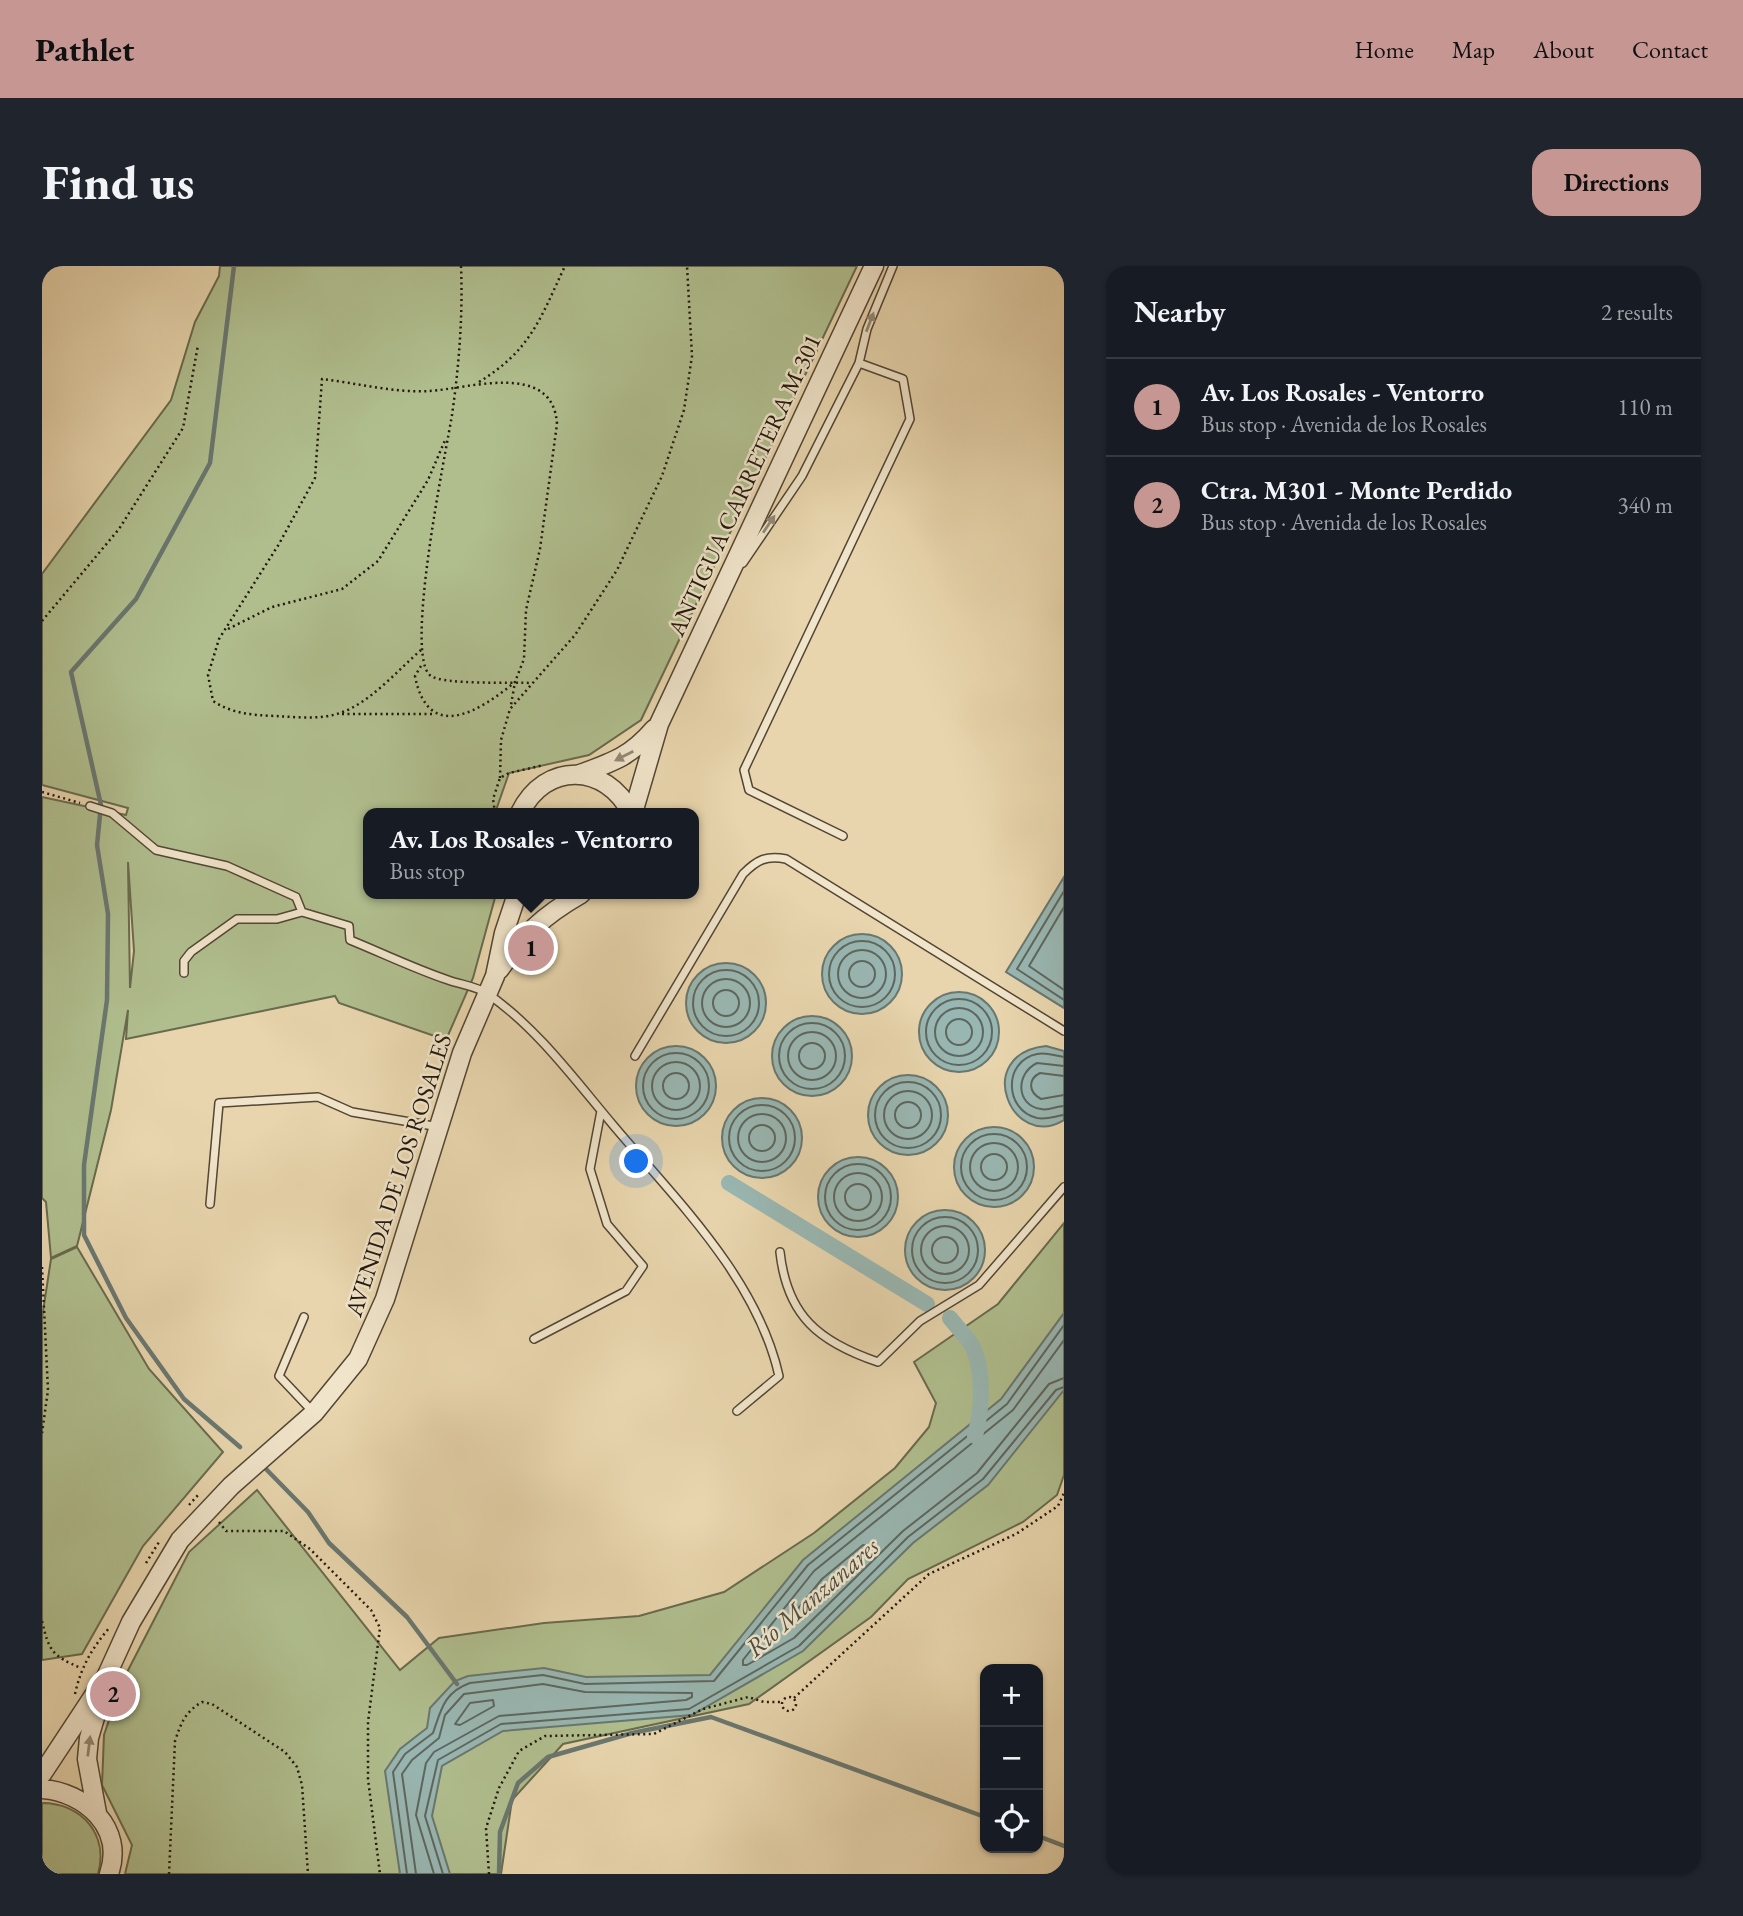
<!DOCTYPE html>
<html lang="en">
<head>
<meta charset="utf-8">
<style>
  :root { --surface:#171b24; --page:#20242c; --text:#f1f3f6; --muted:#9ea1a6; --line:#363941; --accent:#c59692 }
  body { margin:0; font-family:"EB Garamond",serif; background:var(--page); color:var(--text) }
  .controls { position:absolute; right:21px; bottom:21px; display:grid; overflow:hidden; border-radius:14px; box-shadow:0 2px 5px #0004 }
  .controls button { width:63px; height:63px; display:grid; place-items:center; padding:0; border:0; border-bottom:2px solid var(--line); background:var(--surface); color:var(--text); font:35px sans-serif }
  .you { position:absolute; left:595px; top:896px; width:24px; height:24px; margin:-18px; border:5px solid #fff; border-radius:50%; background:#1a73e8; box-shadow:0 0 0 10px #1a73e833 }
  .badge { display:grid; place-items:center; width:46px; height:46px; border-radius:50%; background:var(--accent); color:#111; font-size:23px; font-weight:700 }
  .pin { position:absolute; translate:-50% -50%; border:4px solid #fff; box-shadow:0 2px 7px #0006 }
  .popup { position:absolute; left:321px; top:542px; width:336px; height:91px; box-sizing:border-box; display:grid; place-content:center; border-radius:14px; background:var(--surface); filter:drop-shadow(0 2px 5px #0005); font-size:23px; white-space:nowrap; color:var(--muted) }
  .popup b { font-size:26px; color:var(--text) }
  .popup::after { content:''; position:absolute; left:50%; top:100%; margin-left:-14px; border:14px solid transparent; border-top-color:var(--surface) }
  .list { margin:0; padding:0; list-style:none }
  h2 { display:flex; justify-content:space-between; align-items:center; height:91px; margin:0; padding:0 28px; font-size:30px }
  h2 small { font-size:23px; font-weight:400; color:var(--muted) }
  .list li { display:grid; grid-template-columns:46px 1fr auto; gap:21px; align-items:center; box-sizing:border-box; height:98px; padding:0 28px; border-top:2px solid var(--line) }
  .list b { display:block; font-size:26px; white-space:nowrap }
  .list p { margin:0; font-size:23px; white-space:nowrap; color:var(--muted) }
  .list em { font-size:23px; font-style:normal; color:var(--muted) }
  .icon { flex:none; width:38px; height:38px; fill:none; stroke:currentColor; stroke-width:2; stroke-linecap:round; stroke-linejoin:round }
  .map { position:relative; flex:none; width:1022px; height:1608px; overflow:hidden; border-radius:21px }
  header { display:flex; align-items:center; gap:42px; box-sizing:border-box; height:98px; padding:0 35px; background:var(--accent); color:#111 }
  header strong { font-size:33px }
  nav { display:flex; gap:38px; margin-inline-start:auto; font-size:24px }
  .intro { display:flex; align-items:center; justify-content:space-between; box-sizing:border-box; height:168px; padding:0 42px }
  h1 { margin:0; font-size:49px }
  .button { padding:18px 32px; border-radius:21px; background:var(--accent); color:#111; font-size:24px; font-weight:700 }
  main { display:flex; gap:42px; padding:0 42px }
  aside { flex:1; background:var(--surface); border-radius:21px; box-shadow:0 2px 5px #0004 }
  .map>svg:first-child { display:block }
  .green { fill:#b0be8e; stroke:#686a4d; stroke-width:2; fill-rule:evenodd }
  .water { fill:#99b7b2; stroke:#697770; stroke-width:2 }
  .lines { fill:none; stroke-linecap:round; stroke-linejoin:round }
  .shore { stroke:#5d675f; stroke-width:2 }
  .stream { stroke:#697770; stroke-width:4.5 }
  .canal { stroke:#99b7b2; stroke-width:16 }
  .service-casing { stroke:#534634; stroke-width:10 }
  .tertiary-casing { stroke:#534634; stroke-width:21 }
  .path { stroke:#21170c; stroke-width:2.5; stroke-dasharray:2 3.5; stroke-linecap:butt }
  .service { stroke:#f0e4ca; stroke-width:7 }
  .tertiary { stroke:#f0e4ca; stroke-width:18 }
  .oneway { fill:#938874 }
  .labels { text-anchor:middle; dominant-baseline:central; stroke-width:5; stroke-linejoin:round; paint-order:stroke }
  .street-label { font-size:24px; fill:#21170c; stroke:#f0e4ca }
  .water-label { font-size:26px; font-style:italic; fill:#4b4f46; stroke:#f0e4ca }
</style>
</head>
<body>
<header>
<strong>Pathlet</strong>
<nav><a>Home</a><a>Map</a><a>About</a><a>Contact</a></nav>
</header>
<div class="intro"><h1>Find us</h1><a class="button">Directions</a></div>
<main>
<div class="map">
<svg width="1022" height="1608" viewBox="0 0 1022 1608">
  <rect width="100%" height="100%" fill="#e8d5ad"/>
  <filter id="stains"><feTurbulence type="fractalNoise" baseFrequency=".00286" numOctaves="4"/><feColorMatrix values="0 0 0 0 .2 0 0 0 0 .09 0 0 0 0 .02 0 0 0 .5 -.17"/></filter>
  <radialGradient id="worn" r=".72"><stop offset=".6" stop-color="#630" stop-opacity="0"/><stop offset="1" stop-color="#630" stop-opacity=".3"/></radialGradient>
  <path class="green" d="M178,0H815L599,454L547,489L467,507L453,547H326V628H454L431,712L404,774L297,737L293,730L84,773L86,744L69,844L35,980L9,992L4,936L0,932V531L84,549L86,542L0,519V308L129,134L153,56L177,10ZM86,596L92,685L88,722L86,597Z
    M1022,957V1209L1015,1229L981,1256L866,1313L829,1351L707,1438L521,1478L470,1534L459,1608H83L90,1579L60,1519L62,1469L80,1416L147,1286L215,1224L358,1404L397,1372L502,1357L597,1350L682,1326L772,1267L853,1202L887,1161L894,1137L872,1096L956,1038Z
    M35,981L107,1103L181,1186L101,1280L40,1388L0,1394V1052L9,993Z
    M0,1537C40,1537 67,1569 56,1608H0Z"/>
  <path class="water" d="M1022,611V742L964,706Z
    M780 708a40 40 0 1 1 80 0a40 40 0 1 1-80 0Z
    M644 737a40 40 0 1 1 80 0a40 40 0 1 1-80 0Z
    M877 766a40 40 0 1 1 80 0a40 40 0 1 1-80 0Z
    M730 790a40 40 0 1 1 80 0a40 40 0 1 1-80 0Z
    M1004,780L1022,785V854C970,886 929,788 1004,780Z
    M594 820a40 40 0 1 1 80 0a40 40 0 1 1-80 0Z
    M826 849a40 40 0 1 1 80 0a40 40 0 1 1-80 0Z
    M680 872a40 40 0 1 1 80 0a40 40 0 1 1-80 0Z
    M912 901a40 40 0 1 1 80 0a40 40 0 1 1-80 0Z
    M776 931a40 40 0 1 1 80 0a40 40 0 1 1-80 0Z
    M863 984a40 40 0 1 1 80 0a40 40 0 1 1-80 0Z
    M1022,1047V1124L946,1219L871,1277L761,1385L650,1449L461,1465L400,1500L390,1550L408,1608H358L343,1505L358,1483L385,1462L388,1442L413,1415L426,1410L502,1402L544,1411L668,1409L761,1294L959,1133Z"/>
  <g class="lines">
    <path class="shore" d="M1022,625L975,703L1022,734
      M1022,641L987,700L1022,724
      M787 708a33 33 0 1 1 66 0a33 33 0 1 1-66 0Z
      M796 708a24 24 0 1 1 48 0a24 24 0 1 1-48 0Z
      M807 708a13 13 0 1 1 26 0a13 13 0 1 1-26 0Z
      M651 737a33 33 0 1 1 66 0a33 33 0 1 1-66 0Z
      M660 737a24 24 0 1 1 48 0a24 24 0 1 1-48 0Z
      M671 737a13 13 0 1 1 26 0a13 13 0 1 1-26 0Z
      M884 766a33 33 0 1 1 66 0a33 33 0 1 1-66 0Z
      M893 766a24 24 0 1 1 48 0a24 24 0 1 1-48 0Z
      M904 766a13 13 0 1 1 26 0a13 13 0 1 1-26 0Z
      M737 790a33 33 0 1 1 66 0a33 33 0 1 1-66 0Z
      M746 790a24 24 0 1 1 48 0a24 24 0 1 1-48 0Z
      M757 790a13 13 0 1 1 26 0a13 13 0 1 1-26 0Z
      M601 820a33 33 0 1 1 66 0a33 33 0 1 1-66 0Z
      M1022,791C1013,790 1005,786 995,788C961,795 962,844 995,852C1005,854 1013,850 1022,849
      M610 820a24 24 0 1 1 48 0a24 24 0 1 1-48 0Z
      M1022,800L995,797C974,807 973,839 999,843C1007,845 1014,840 1022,840
      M621 820a13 13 0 1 1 26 0a13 13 0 1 1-26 0Z
      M1022,810L998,807C986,813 986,826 999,833L1022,829
      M833 849a33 33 0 1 1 66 0a33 33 0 1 1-66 0Z
      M842 849a24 24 0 1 1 48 0a24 24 0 1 1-48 0Z
      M853 849a13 13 0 1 1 26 0a13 13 0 1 1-26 0Z
      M687 872a33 33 0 1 1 66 0a33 33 0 1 1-66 0Z
      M696 872a24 24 0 1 1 48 0a24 24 0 1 1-48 0Z
      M707 872a13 13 0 1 1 26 0a13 13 0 1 1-26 0Z
      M919 901a33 33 0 1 1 66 0a33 33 0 1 1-66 0Z
      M928 901a24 24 0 1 1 48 0a24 24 0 1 1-48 0Z
      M939 901a13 13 0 1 1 26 0a13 13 0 1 1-26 0Z
      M783 931a33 33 0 1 1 66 0a33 33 0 1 1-66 0Z
      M792 931a24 24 0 1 1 48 0a24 24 0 1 1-48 0Z
      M803 931a13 13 0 1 1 26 0a13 13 0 1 1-26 0Z
      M870 984a33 33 0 1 1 66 0a33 33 0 1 1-66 0Z
      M879 984a24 24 0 1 1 48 0a24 24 0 1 1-48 0Z
      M890 984a13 13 0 1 1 26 0a13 13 0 1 1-26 0Z
      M1022,1074L971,1144L772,1305L701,1394V1399H705L752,1372L861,1265L935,1207L1007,1118L1022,1112
      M821,1279L826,1280V1284L755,1354H750V1350L780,1313Z
      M451,1434L452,1440L418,1459L413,1458L428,1437Z
      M365,1608L351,1506L363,1488L391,1467C399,1444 402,1426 428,1417L501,1409L543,1418L672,1415L766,1299L965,1138L1022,1059
      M374,1608L360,1508L370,1494L397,1472L403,1449L422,1428L501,1418L543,1426L650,1427V1431L644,1434L457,1450L392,1486L384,1497L374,1549L392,1608
      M401,1608L383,1550L396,1494L459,1458L647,1443L757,1380L866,1271L941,1213L1014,1124L1022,1121"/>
    <path class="stream" d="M192,0L168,197L94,333L29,406L59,539L55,579L66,648L65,734L42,899V969L84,1052L142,1133L198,1181
      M223,1202L266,1246L287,1277L365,1351L415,1418
      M996,1570L1022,1580
      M457,1608L458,1566L476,1517L506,1491L590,1467L669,1451L943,1551"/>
    <path class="canal" d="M687,917L885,1038
      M908,1052C915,1061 923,1069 929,1078C943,1103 940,1144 933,1170"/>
    <defs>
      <path id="service" d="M701,297L760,210L817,97L825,63L851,0
        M48,540L70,547L114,584L185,600L254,631L260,646L307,660L308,674C340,687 373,703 406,714C420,719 434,720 446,728C495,762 533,814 571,859C634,934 715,1012 737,1110L695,1145
        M801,570L707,524L702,504L868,153L861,113L817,97
        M142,707V695L149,686L195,653H235L260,646
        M593,790L701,608C715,594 724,589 744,593L1022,765
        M168,938L177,837L276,831L310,846L397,861
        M738,986C745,1050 777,1076 836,1096L878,1055L937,1019L1022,921
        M262,1051L237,1110L272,1147
        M492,1073L584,1025L601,1000L565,958L548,903L559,845"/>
      <path id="tertiary" d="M538,508C571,496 589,490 612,463
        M478,547C503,495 564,497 589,547
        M591,547L617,458L832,0
        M457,704C484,667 499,651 539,628
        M0,1508L64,1411L89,1356L138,1274L189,1220L272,1147L316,1093L343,1033L420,787L453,710L462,667L475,628
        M0,1523C43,1526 83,1562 67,1608
        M55,1547L45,1493L47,1472L63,1417"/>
    </defs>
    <use href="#service" class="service-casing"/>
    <use href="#tertiary" class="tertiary-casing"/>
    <path class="path" d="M419,0C421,49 417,100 410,149C404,186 361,392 389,410C403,419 470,416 490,417
      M437,116C489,84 498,53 523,0
      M0,355L77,263L141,162L156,79
      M186,363L230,341L300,323L336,295L386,214L404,172
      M379,384C356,404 328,437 298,447C278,454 254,451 233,450C210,449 191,448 171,435L166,409L177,373L237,278L273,212L280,113C314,117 353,127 387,125C426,123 511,94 515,158L498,283L484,344L482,393L473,416
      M379,400L373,410C386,477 437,446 473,416L469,439
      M300,448H391
      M458,512L459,474L468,443L533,369L575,304L620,210L642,144L650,90L645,0
      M0,526L38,537
      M453,547L451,533L458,512L467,507L502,499
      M0,1001L6,1124L0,1167
      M147,1239L157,1228
      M177,1256L184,1265H242L268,1283L329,1344L338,1362L326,1456V1513L338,1608
      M104,1297L117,1276
      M0,1355C7,1385 10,1390 39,1402
      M33,1428C39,1401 50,1382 68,1361
      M740 1438a7 7 0 1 1 14 0a7 7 0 1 1-14 0Z
      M752,1432L887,1308L974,1268L1016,1240L1022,1227
      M127,1608L133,1475C139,1457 143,1446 160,1436L170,1438L243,1486L255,1501L260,1519L266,1608
      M447,1608L444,1562L457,1522L477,1485L503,1470L612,1468L661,1443L706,1431L722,1436H739"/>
    <use href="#service" class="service"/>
    <use href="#tertiary" class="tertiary"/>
  </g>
  <defs><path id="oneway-solid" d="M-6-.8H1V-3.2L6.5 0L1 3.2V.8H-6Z" transform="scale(1.75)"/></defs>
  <g class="oneway">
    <use href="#oneway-solid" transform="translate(828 56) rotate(-69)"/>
    <use href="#oneway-solid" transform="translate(727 258) rotate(-56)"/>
    <use href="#oneway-solid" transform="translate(582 490) rotate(153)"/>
    <use href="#oneway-solid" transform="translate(47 1480) rotate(-83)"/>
  </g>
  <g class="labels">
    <g class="street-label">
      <text transform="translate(702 219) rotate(-65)">ANTIGUA CARRETERA M-301</text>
      <text transform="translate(356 909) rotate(-72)">AVENIDA DE LOS ROSALES</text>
    </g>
    <g class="water-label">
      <text transform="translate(770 1331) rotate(-41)">Río Manzanares</text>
    </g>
  </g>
  <rect width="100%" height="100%" filter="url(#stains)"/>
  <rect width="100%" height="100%" fill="url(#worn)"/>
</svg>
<div class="controls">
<button>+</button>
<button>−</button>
<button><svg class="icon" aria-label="locate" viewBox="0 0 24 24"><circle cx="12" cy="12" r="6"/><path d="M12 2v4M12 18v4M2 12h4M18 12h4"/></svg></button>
</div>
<div class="you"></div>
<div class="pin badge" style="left:489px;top:682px">1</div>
<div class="popup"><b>Av. Los Rosales - Ventorro</b>Bus stop</div>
<div class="pin badge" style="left:71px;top:1428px">2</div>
</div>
<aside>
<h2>Nearby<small>2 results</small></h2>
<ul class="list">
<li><span class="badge">1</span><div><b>Av. Los Rosales - Ventorro</b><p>Bus stop · Avenida de los Rosales</p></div><em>110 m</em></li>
<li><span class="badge">2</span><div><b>Ctra. M301 - Monte Perdido</b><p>Bus stop · Avenida de los Rosales</p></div><em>340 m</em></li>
</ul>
</aside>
</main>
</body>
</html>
